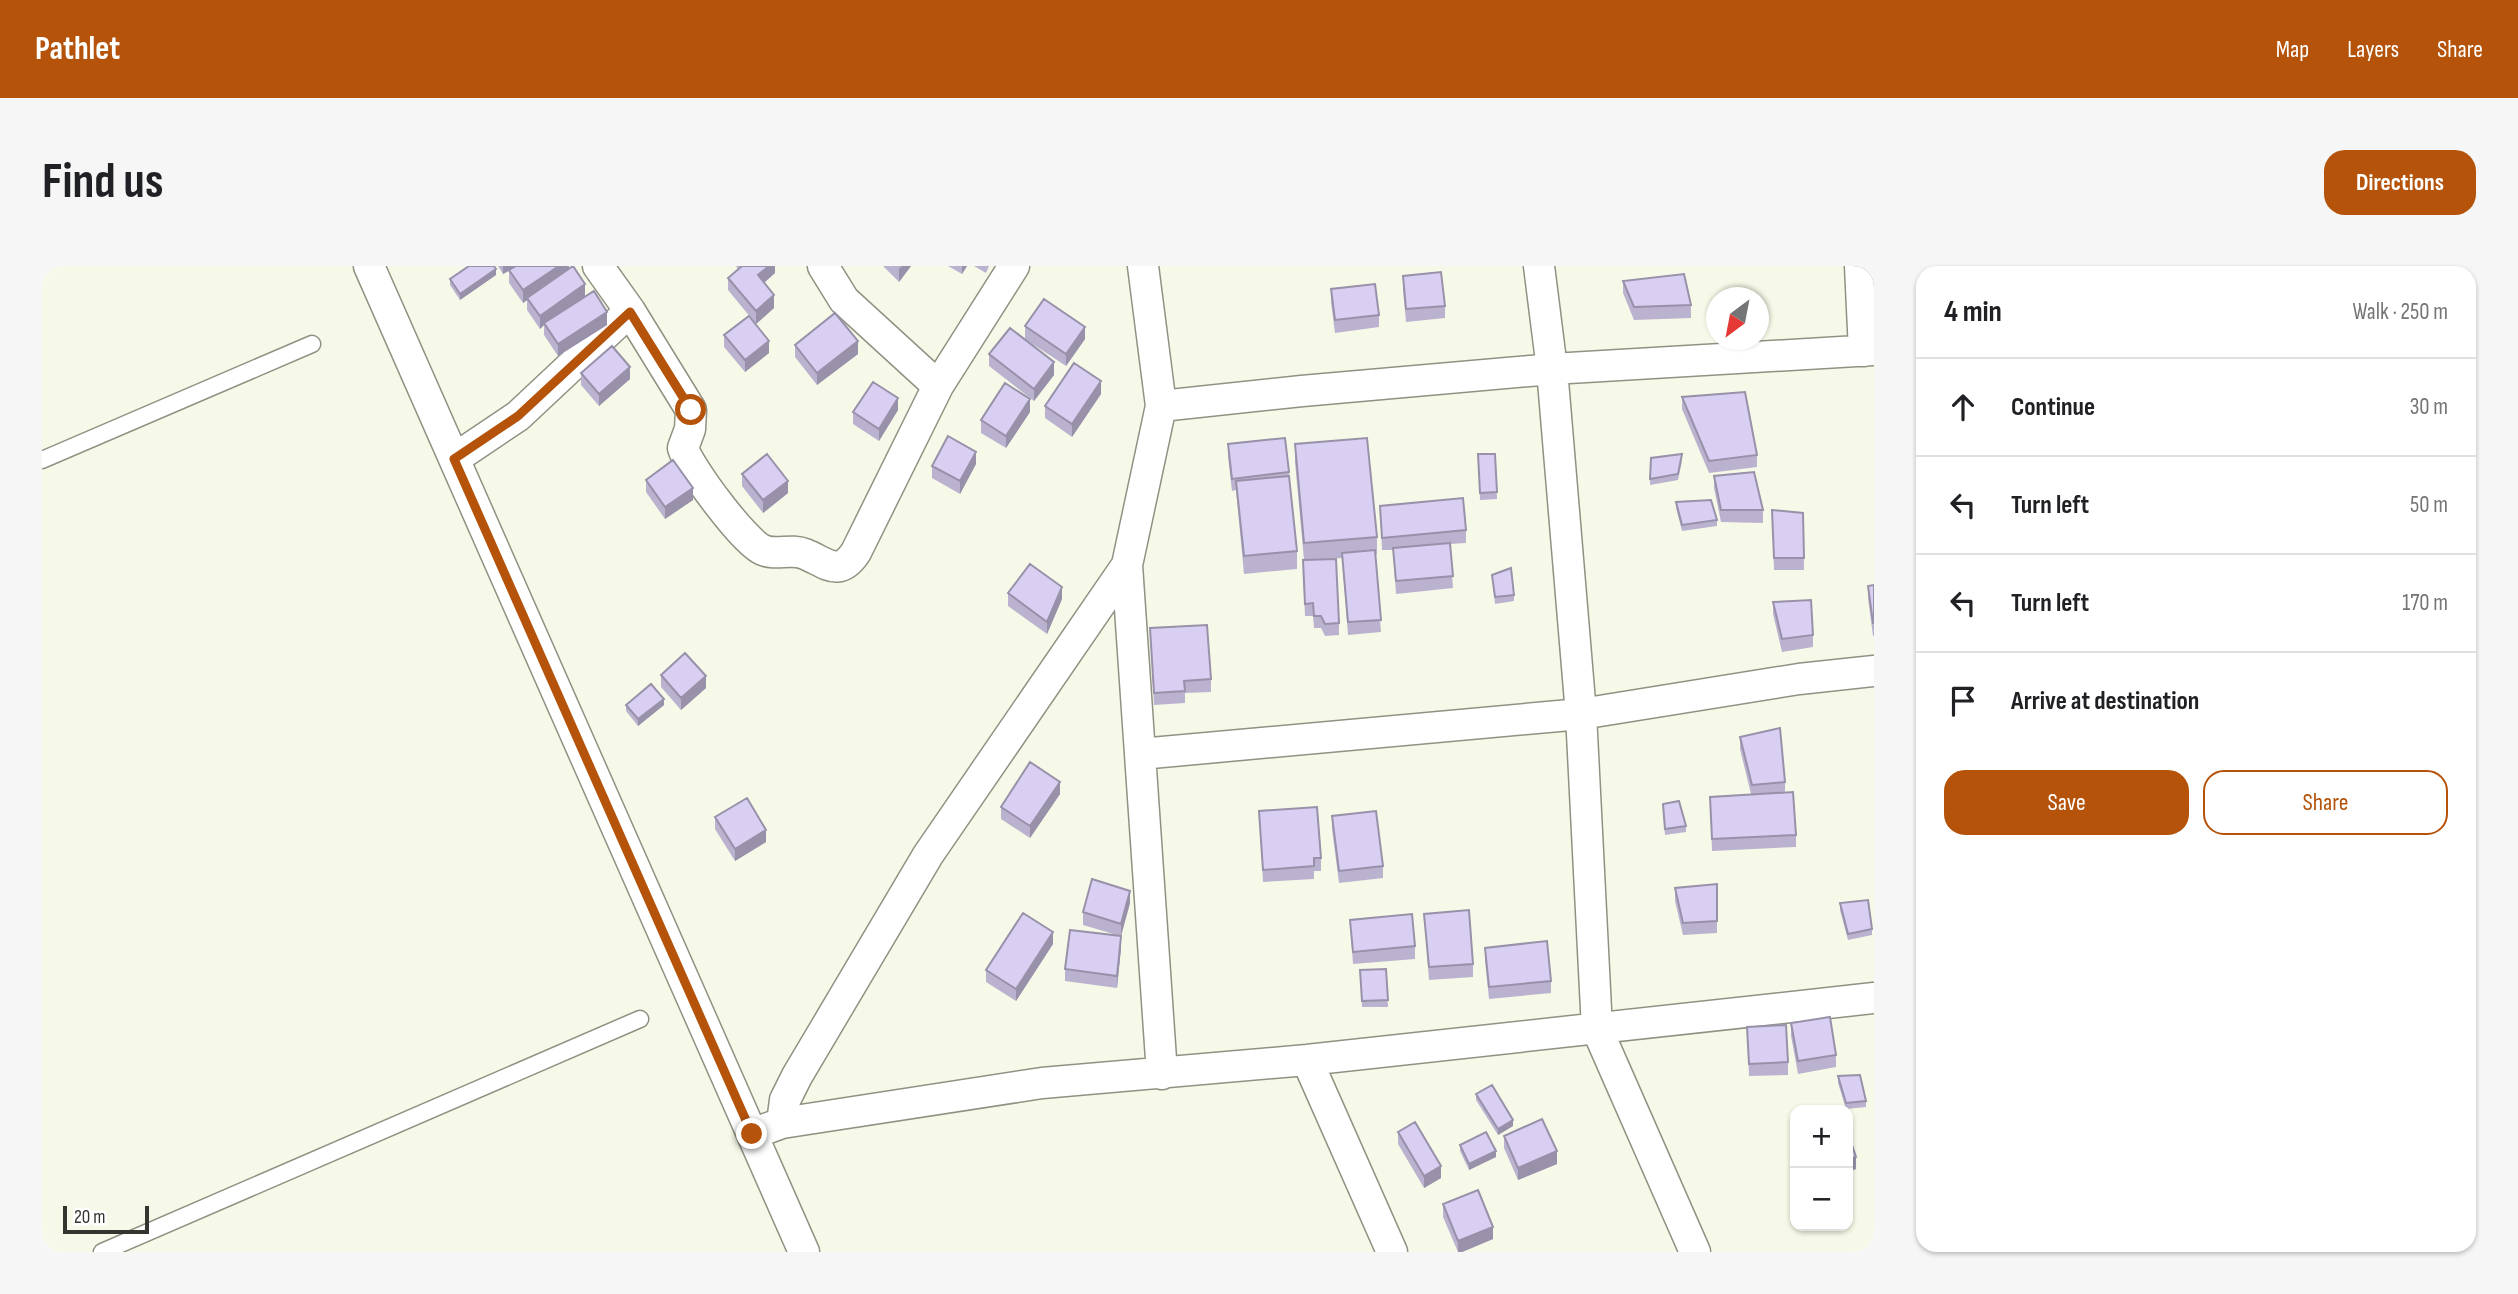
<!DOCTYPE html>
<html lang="en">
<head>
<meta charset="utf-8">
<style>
  :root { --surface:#fff; --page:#f6f6f6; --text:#202124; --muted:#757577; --line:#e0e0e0; --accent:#b45309 }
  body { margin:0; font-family:"Sofia Sans Condensed",sans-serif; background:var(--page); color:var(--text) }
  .controls { position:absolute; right:21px; bottom:21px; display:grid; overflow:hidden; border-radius:14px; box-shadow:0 2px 5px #0004 }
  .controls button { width:63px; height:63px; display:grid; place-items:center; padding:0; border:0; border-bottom:2px solid var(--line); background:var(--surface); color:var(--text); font:35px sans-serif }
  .compass { position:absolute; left:1664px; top:21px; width:63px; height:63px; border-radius:50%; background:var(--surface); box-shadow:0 2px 5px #0004; rotate:212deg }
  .scale { position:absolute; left:21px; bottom:18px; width:86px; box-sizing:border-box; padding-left:7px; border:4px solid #34352e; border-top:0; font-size:19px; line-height:24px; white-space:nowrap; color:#34352e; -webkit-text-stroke:5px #fff; paint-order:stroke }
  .stop { position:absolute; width:21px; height:21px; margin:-16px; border:5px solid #b45309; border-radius:50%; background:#fff }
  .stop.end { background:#b45309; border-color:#fff; box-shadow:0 2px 7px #0008 }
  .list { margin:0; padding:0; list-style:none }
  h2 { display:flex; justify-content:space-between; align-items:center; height:91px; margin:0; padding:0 28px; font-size:30px }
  h2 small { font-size:23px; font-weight:400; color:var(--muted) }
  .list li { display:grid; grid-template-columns:46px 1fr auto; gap:21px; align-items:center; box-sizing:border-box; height:98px; padding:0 28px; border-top:2px solid var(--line) }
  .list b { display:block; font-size:26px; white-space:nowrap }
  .list em { font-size:23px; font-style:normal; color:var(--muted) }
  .actions { display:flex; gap:14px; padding:21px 28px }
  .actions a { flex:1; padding:16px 0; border:2px solid var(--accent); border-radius:21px; text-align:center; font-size:24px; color:var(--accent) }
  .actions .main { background:var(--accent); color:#fff }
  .icon { flex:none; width:38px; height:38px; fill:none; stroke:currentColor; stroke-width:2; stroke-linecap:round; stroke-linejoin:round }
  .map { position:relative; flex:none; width:1832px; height:986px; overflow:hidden; border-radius:21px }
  header { display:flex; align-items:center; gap:42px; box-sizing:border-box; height:98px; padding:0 35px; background:var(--accent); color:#fff }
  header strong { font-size:33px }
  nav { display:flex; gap:38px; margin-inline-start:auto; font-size:24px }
  .intro { display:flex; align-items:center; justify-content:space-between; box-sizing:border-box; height:168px; padding:0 42px }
  h1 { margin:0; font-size:49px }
  .button { padding:18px 32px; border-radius:21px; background:var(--accent); color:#fff; font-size:24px; font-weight:700 }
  main { display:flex; gap:42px; padding:0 42px }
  aside { flex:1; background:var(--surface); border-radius:21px; box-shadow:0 2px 5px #0004 }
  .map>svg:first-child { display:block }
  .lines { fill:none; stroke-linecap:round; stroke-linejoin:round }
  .service-casing { stroke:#8f9282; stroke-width:19 }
  .minor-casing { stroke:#8f9282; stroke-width:33 }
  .service { stroke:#fff; stroke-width:16 }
  .minor { stroke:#fff; stroke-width:30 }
  .wall { fill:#bbb2d0 }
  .shaded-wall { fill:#9891a9 }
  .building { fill:#d9cff2; stroke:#9891a9; stroke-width:2 }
  .route { stroke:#b45309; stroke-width:9 }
</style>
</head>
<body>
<header>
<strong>Pathlet</strong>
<nav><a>Map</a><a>Layers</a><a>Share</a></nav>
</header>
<div class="intro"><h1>Find us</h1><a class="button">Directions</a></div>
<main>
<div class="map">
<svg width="1832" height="986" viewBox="0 0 1832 986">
  <rect width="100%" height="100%" fill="#f7f9e8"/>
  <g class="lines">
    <defs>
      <path id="service" d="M0,194L270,78
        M60,986L598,753"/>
      <path id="minor" d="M327,0L762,986
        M556,0L588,45L649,144L648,163L641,182C647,202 703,277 721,284C734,290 749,282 763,288C785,297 797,312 814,286L896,120L972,0
        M781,0L802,34L896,120
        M1101,0L1119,140L1085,299L1120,808
        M1497,0L1510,103L1539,448L1555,763L1653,986
        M1818,0L1822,85
        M1119,140L1260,125L1510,103L1832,84
        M412,193L476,150L588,45
        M1098,488L1539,448L1757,413L1832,405
        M1265,794L1350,986
        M740,857L743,834L755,810L886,589L1085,299
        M710,868L740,857L1000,817L1265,794L1832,732"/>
    </defs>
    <use href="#service" class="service-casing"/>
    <use href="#minor" class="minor-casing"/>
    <use href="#service" class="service"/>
    <use href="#minor" class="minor"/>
  </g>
  <path class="wall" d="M456,0H527V3L543,30L565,59L516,90L502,69V59L498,63L485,44V34L481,37L467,17V5L461,8Z
    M694,0H733V7L722,17L732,42L714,58L686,24V12L696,3Z
    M841,0H869L857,16Z
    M906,0H925L920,8Z
    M932,0H947L944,7Z
    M454,9L418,34L408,19V13Z
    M1361,10L1403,40V52L1364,56L1361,23Z
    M1581,15L1649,39V52L1592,54L1581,27Z
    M1289,23L1337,49V61L1293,67L1289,36Z
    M983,60L1043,73L1024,100L983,73Z
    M682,69L727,87L703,106L682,81Z
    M753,79L816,88L775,119L753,91Z
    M947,88L1012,109L992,135L947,100Z
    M539,107L588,113L557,140L539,119Z
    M1059,128L1030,171L1003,152V140Z
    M1640,131L1715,189V201L1667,207L1640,143Z
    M856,144L837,175L811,158V146Z
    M988,146L964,182L939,167V154Z
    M1186,178L1247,206L1255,285V303L1202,308L1194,224L1190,225L1186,191Z
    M1253,178L1335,271V288L1333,289L1339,366L1306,369L1300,292L1284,293L1297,357V369L1283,370L1279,362H1272L1271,350H1263L1261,306L1262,294L1253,196Z
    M1436,188H1453L1455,233L1438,234Z
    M1609,192L1640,195L1636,214L1608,219Z
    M934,198L918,228L890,212V200Z
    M700,208L746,227L721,247L700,220Z
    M1672,210L1721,244V257L1679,256L1672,222Z
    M604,214L651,234L623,253L604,226Z
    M1634,236L1675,254V260L1640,265L1634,242Z
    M1338,240L1424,264V277L1408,278L1411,322L1354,328L1351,284H1340Z
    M1730,244L1761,247L1762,304H1732Z
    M1450,309L1472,329V335L1453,338Z
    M1832,319V370H1831L1826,332V320Z
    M966,327L1020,333L1005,368L966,340Z
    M1731,336L1771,369V381L1740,386L1731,348Z
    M1108,362L1169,413V426L1143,427V437L1112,439Z
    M619,409L664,422L639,444L619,421Z
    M584,439H622L596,460L584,445Z
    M1698,471L1743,516V526L1754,569V581L1670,585L1668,531L1709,528L1698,483Z
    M1018,528L988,572L959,553V541Z
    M1217,545L1279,592V605H1272V613L1221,616Z
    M1621,545L1644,560V566L1623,569Z
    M1290,550L1341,600V612L1297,617L1290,563Z
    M673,551L724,576L693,595L673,563Z
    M1675,618V667L1641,669L1633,635V622Z
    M1088,637L1079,670V682L1075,722L1023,715V703L1078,670L1041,659V646Z
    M1798,637L1830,663V669L1806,674L1798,644Z
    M1382,648L1431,698V711L1387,714Z
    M1308,654L1373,680V693L1311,698Z
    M1011,678L974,735L944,716V704Z
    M1443,682L1509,715V727L1447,733L1443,694Z
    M1344,703L1346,741H1320L1318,704Z
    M1749,757L1794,789V801L1756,808L1749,770Z
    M1705,761L1746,796V809L1707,810Z
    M1796,810L1824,835V841L1804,843L1796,817Z
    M1434,828L1471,860L1456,869L1434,834Z
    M1356,866L1399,912L1382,922L1356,878Z
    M1462,870L1515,898L1476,914L1462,882Z
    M1418,879L1454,891L1427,904L1418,885Z
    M1401,938L1451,973L1420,986H1416L1401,951Z"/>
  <path class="shaded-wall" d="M461,0H475L461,8Z
    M517,0H527V5L481,37V24Z
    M727,0H733V7L716,22V9Z
    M860,0H869L857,16V3Z
    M920,0H925L920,8Z
    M454,3V9L418,34V28Z
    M543,18V30L502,57V59L498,63V50Z
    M732,29V42L714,58V45Z
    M565,46V59L516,90V78Z
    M1043,61V73L1024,100V88Z
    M727,75V87L703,106V94Z
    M816,75V88L775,119V107Z
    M1012,96V109L992,135V123Z
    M588,101V113L557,140V128Z
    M1059,115V128L1030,171V158Z
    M856,132V144L837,175V163Z
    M988,133V146L964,182V170Z
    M934,186V198L918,228V215Z
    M746,215V227L721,247V234Z
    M651,222V234L623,253V241Z
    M1020,321V333L1005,368V356Z
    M664,410V422L639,444V432Z
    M622,433V439L596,460V453Z
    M1018,516V528L988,572V560Z
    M724,564V576L693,595V583Z
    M1088,625V637L1079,670V658Z
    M1011,666V678L974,735V723Z
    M1079,670V682L1075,722V710Z
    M1471,854V860L1456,869V863Z
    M1454,885V891L1427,904V898Z
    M1515,885V898L1476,914V902Z
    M1814,891V903L1806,906V894Z
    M1399,900V912L1382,922V910Z
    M1451,961V973L1420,986H1416V975Z"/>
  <path class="building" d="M427,0H452L454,3L418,28L408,13Z
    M474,0H517L481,24L467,4Z
    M531,0L543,18L498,50L485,32Z
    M700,0H727L716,9L732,29L714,45L686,12Z
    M1399,6L1403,40L1364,43L1361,10Z
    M1642,8L1649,39L1592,41L1581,15Z
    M1333,18L1337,49L1293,54L1289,23Z
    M552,25L565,46L516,78L502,57Z
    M1002,33L1043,61L1024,88L983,60Z
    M793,47L816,75L775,107L753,79Z
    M707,50L727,75L703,94L682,69Z
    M968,62L1012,96L992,123L947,88Z
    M570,80L588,101L557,128L539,107Z
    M1032,97L1059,115L1030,158L1003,140Z
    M831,116L856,132L837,163L811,146Z
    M963,117L988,133L964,170L939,154Z
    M1703,126L1715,189L1667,195L1640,131Z
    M906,170L934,186L918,215L890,200Z
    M1243,172L1247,206L1190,213L1186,178Z
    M1325,172L1335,271L1262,277L1253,178Z
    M725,188L746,215L721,234L700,208Z
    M1436,188H1453L1455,226L1438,227Z
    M1640,188L1636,208L1608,213L1609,192Z
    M631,194L651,222L623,241L604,214Z
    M1712,206L1721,244H1679L1672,210Z
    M1247,210L1255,285L1202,290L1194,215Z
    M1421,232L1424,264L1340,272L1338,240Z
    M1669,234L1675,254L1640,259L1634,236Z
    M1730,244L1761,247L1762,292H1732Z
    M1408,277L1411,310L1354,315L1351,282Z
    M1333,284L1339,354L1306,356L1300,287Z
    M1294,293L1297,357L1283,358L1279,350H1272L1271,337L1263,338L1261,294Z
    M988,298L1020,321L1005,356L966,327Z
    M1469,302L1472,329L1453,331L1450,309Z
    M1832,319V357H1831L1826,320Z
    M1769,334L1771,369L1740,373L1731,336Z
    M1165,359L1169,413L1142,415L1143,425L1112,427L1108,362Z
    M643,387L664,410L639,432L619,409Z
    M609,418L622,433L596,453L584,439Z
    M1738,462L1743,516L1710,519L1698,471Z
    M988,496L1018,516L988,560L959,541Z
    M1751,526L1754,569L1670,573L1668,531Z
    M705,532L724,564L693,583L673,551Z
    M1637,535L1644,560L1623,563L1621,538Z
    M1275,541L1279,592H1272V600L1221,604L1217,545Z
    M1334,545L1341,600L1297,605L1290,550Z
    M1050,613L1088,625L1079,658L1041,646Z
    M1675,618V655L1641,657L1633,622Z
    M1826,634L1830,663L1806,668L1798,637Z
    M1427,644L1431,698L1387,701L1382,648Z
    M981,647L1011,666L974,723L944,704Z
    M1370,648L1373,680L1311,686L1308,654Z
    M1028,664L1079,670L1075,710L1023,703Z
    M1505,675L1509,715L1447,721L1443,682Z
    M1344,703L1346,734L1320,735L1318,704Z
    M1788,751L1794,789L1756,795L1749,757Z
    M1744,759L1746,796L1707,798L1705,761Z
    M1818,809L1824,835L1804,837L1796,810Z
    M1450,819L1471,854L1456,863L1434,828Z
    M1500,853L1515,885L1476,902L1462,870Z
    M1373,856L1399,900L1382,910L1356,866Z
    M1444,866L1454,885L1427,898L1418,879Z
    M1806,867L1814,891L1806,894Z
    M1436,924L1451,961L1416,975L1401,938Z"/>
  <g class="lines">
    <path class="route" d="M649,144L588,46L476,150L412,193L710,868"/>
  </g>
</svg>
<div class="controls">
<button>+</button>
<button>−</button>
</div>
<svg class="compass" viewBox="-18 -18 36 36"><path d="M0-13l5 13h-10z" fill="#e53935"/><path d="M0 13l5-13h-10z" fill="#757577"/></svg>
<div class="scale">20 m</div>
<div class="stop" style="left:649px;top:144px"></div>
<div class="stop end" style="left:710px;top:868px"></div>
</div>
<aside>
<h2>4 min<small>Walk · 250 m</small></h2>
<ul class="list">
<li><svg class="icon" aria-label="ahead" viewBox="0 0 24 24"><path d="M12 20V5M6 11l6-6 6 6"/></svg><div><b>Continue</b></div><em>30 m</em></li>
<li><svg class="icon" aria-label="left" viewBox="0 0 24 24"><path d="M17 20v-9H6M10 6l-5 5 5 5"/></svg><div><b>Turn left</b></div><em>50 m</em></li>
<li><svg class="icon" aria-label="left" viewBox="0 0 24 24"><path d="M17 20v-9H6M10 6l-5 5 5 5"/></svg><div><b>Turn left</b></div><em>170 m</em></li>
<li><svg class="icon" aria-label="arrive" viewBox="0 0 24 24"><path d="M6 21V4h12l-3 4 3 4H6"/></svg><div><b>Arrive at destination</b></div></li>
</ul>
<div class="actions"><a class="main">Save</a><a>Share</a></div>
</aside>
</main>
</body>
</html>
